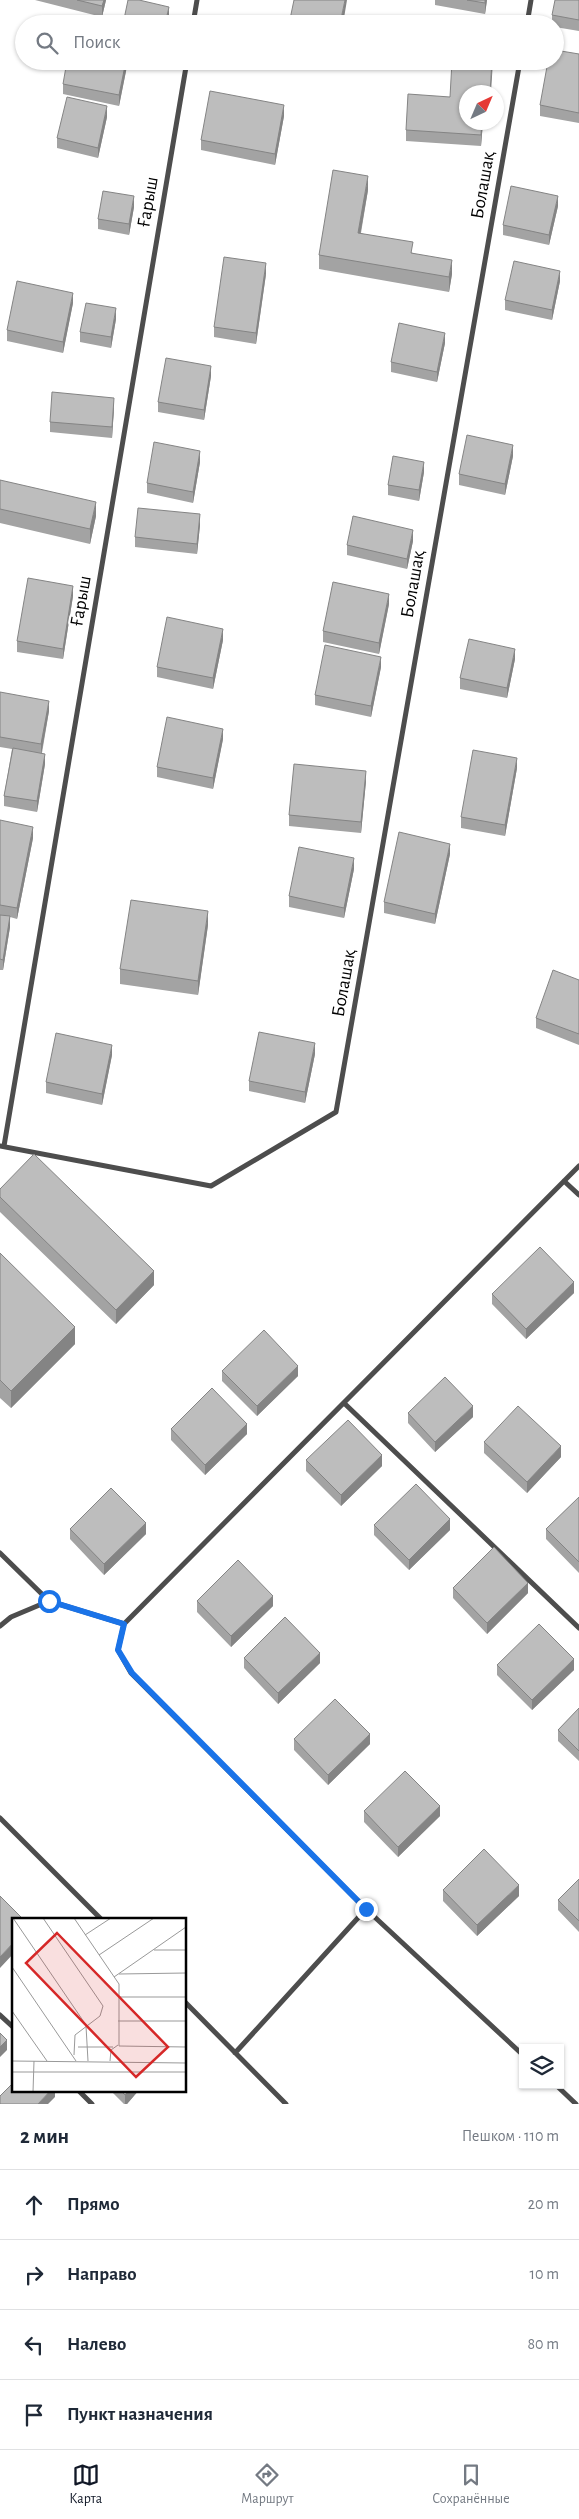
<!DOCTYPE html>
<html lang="ru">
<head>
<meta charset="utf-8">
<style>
  :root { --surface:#fff; --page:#f6f6f7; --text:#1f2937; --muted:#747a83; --line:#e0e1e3; --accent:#111827 }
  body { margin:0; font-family:"Alegreya Sans",sans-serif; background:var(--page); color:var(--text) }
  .controls { position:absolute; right:15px; bottom:15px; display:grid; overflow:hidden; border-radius:0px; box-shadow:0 1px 4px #0004 }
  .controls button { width:45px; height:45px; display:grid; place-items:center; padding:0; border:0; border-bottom:1px solid var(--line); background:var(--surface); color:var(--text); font:25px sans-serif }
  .compass { position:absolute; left:459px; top:85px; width:45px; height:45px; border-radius:50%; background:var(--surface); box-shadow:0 1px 4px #0004; rotate:44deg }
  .stop { position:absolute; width:15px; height:15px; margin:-11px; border:4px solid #1a73e8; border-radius:50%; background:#fff }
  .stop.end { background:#1a73e8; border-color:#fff; box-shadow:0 1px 5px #0008 }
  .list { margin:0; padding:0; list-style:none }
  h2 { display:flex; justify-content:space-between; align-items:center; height:65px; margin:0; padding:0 20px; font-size:21px }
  h2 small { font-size:16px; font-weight:400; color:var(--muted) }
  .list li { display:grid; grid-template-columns:32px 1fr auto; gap:15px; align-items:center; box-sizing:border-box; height:70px; padding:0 20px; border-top:1px solid var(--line) }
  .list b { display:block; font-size:19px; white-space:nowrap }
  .list em { font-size:16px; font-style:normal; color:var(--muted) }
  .icon { flex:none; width:28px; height:28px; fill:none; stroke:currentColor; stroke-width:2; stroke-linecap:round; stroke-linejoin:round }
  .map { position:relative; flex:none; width:579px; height:2104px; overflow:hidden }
  .search { position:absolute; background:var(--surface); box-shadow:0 1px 4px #0004; left:15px; right:15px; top:15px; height:55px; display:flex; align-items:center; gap:12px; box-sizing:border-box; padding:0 18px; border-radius:28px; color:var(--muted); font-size:19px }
  .sheet { height:345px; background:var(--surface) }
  nav { display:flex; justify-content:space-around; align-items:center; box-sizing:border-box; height:70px; border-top:1px solid var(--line); background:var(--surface); font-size:14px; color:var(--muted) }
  nav a { display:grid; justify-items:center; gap:2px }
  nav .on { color:var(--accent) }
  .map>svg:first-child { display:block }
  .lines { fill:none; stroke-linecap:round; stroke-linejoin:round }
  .minor { stroke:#4d4d4d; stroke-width:5 }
  .wall { fill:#a3a3a3 }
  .shaded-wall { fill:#848484 }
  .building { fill:#bdbdbd; stroke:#848484 }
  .route { stroke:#1a73e8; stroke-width:6 }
  .labels { text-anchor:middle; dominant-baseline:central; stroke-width:4.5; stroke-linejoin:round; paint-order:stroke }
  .street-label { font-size:19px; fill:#000; stroke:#fff }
  .inset-road { fill:none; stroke:#999; stroke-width:1 }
  .view { fill:#d62828; fill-opacity:0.15; stroke:#d62828; stroke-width:2.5 }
  .inset-edge { fill:none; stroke:#000; stroke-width:2.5 }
</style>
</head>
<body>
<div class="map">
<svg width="579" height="2104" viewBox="0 0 579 2104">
  <rect width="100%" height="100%" fill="#fff"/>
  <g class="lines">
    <path class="minor" d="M193,24L197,0
      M527,24L531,0
      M0,1146L211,1186L336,1112L520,61
      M4,1146L187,61
      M564,1181L579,1195
      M344,1403L579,1628
      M0,1553L49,1601
      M0,1626L11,1617L49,1601L124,1624
      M0,1818L101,1919
      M185,2002L286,2104
      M0,2015L14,2028
      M235,2053L366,1909
      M523,2055L366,1909L131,1673L118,1650L124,1624L579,1166
      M556,2085L576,2104
      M78,2090L92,2104"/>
  </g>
  <path class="wall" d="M35,0H106L102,17Z
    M435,0H487L485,14L435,5Z
    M579,0V31L555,27V24H552V15Z
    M579,54V123L540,116V105Z
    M128,61L119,106L63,94V84Z
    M466,92L483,122L481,146L406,141V130L450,97Z
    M284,116L275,165L201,150V140Z
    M107,117L98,158L57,148V138Z
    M368,190L361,233L413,253L452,274L449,292L319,269V255Z
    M558,206L549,245L503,235V225Z
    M134,207L129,235L98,229V219Z
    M266,274L256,344L214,337V327Z
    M560,281L552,320L505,310V300Z
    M73,303L63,353L7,341V330Z
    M116,319L111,348L80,342V332Z
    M445,343L437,382L391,372V362Z
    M211,376L204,420L158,412V402Z
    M114,408L112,438L50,432V422Z
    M513,456L505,495L459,485V474Z
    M200,462L193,503L147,493V483Z
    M424,472L419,501L388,495V485Z
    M0,480L96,516L90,544L0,523Z
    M200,525L197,554L135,547V537Z
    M413,541L407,569L347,555V545Z
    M73,596L63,659L17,652V641Z
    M389,604L379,654L323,642V631Z
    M223,640L213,689L157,677V667Z
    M515,659L507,698L460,689V678Z
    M381,667L371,717L315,705V695Z
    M0,692L49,711L42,753L45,764L37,812L4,806V796L12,749L0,747Z
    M223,739L213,789L157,777V767Z
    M517,768L505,836L461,828V817Z
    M366,781L361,833L289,826V815Z
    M0,820L33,838L17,919L10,917V927L3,970H0Z
    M450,854L435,924L384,913V902Z
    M354,869L344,918L289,907V896Z
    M208,925L198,995L120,984V969Z
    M579,980V1045L536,1028V1018Z
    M315,1054L305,1103L249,1091V1081Z
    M112,1055L102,1105L46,1093V1082Z
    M0,1189L154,1285L116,1324L0,1212Z
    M0,1253L75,1344L11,1408L0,1398Z
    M574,1293L526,1339L492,1304V1294Z
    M222,1371L298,1376L257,1416L222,1381Z
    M408,1413L473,1417L435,1452L408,1423Z
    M171,1429L247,1434L205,1475L171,1440Z
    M484,1442L561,1457L527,1493L484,1453Z
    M306,1460L382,1466L341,1506L306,1471Z
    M579,1497V1573L546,1539V1529Z
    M374,1525L450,1530L409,1570L374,1535Z
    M70,1529L146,1534L104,1575L70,1539Z
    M453,1588L528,1593L487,1634L453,1598Z
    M197,1601L273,1606L231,1647L197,1612Z
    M244,1658L320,1663L278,1704L244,1668Z
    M497,1665L574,1670L532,1710L497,1675Z
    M579,1708V1761L558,1741V1730Z
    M294,1739L370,1744L328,1785L294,1750Z
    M364,1811L440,1816L398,1857L364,1822Z
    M579,1879V1932L558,1910V1900Z
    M443,1890L519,1896L477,1936L443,1901Z
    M110,2090H139L127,2104H124Z"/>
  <path class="shaded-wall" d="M104,0H106L102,17V6Z
    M345,0H347L343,24H340Z
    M485,0H487L485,14Z
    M169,7V18L168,24H165Z
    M126,61H128L119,106V95Z
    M492,61H493L491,92H490Z
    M284,105V116L275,165V154Z
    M107,106V117L98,158V148Z
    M482,122H483L481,146V135Z
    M368,176V190L358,247V233Z
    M134,196V207L129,235V224Z
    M558,196V206L549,245V235Z
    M452,260V274L449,292V277Z
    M266,263V274L256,344V333Z
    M560,271V281L552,320V310Z
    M73,293V303L63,353V342Z
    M116,308V319L111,348V337Z
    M445,333V343L437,382V372Z
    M211,366V376L204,420V410Z
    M114,398V408L112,438V427Z
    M513,445V456L505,495V484Z
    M200,451V462L193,503V492Z
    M424,462V472L419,501V490Z
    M96,502V516L90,544V529Z
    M200,514V525L197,554V544Z
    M413,530V541L407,569V559Z
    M73,586V596L63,659V649Z
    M389,594V604L379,654V643Z
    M223,629V640L213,689V678Z
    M515,649V659L507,698V688Z
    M381,657V667L371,717V706Z
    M49,701V711L41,755V744Z
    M223,729V739L213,789V778Z
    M45,754V764L37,812V801Z
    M517,758V768L505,836V825Z
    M366,771V781L361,833V822Z
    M33,827V838L17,919V908Z
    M450,844V854L435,924V914Z
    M354,858V869L344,918V908Z
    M208,911V925L198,995V981Z
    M10,916V927L3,970V960Z
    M315,1043V1054L305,1103V1092Z
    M112,1045V1055L102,1105V1094Z
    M154,1271V1285L116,1324V1310Z
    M574,1282V1293L526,1339V1329Z
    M75,1327V1344L11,1408V1391Z
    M298,1366V1376L257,1416V1406Z
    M473,1406V1417L435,1452V1442Z
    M247,1424V1434L205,1475V1465Z
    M561,1446V1457L527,1493V1482Z
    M382,1455V1466L341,1506V1495Z
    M450,1519V1530L409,1570V1560Z
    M146,1523V1534L104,1575V1564Z
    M528,1583V1593L487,1634V1623Z
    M273,1596V1606L231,1647V1636Z
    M320,1653V1663L278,1704V1693Z
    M574,1659V1670L532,1710V1700Z
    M370,1734V1744L328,1785V1775Z
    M440,1806V1816L398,1857V1847Z
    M519,1885V1896L477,1936V1925Z
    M14,1942V1953L0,1968V1957Z
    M7,2040V2050L0,2057V2047Z
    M51,2090H55V2097L48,2104H38Z
    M130,2090H139L127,2104H125V2095Z"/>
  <path class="building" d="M77,0H104L102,6Z
    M128,0H139L169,7L165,24H123Z
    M294,0H345L340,24H289Z
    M467,0H485V3Z
    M555,0H579V20L552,15Z
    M555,50L579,54V113L540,105L548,61H555Z
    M67,61H126L119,95L63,84Z
    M452,61H492L490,92H466V122H482L481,135L406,130L408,94L450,97Z
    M210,91L284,105L275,154L201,140Z
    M67,97L107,106L98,148L57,138Z
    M333,170L368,176L358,233L413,242L411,253L452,260L449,277L319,255Z
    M511,186L558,196L549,235L503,225Z
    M103,191L134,196L129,224L98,219Z
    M224,257L266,263L256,333L214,327Z
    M514,261L560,271L552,310L505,300Z
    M17,281L73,293L63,342L7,330Z
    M86,303L116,308L111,337L80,332Z
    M399,323L445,333L437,372L391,362Z
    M166,358L211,366L204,410L158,402Z
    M52,392L114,398L112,427L50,422Z
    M467,435L513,445L505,484L459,474Z
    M154,442L200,451L193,492L147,483Z
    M393,456L424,462L419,490L388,485Z
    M0,480L96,502L90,529L0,509Z
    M138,508L200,514L197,544L135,537Z
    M353,516L413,530L407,559L347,545Z
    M28,578L73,586L63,649L17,641Z
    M333,582L389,594L379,643L323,631Z
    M167,617L223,629L213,678L157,667Z
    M469,639L515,649L507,688L460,678Z
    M325,645L381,657L371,706L315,695Z
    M0,692L49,701L41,744L0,737Z
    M167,717L223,729L213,778L157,767Z
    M13,748L45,754L37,801L4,796Z
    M473,750L517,758L505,825L461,817Z
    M294,764L366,771L361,822L289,815Z
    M0,820L33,827L17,908L0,905Z
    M399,832L450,844L435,914L384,902Z
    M299,847L354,858L344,908L289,896Z
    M131,900L208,911L198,981L120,969Z
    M0,915L10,916L3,960L0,959Z
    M553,970L579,980V1034L536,1018Z
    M259,1032L315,1043L305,1092L249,1081Z
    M56,1033L112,1045L102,1094L46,1082Z
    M34,1154L154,1271L116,1310L0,1197V1189Z
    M540,1247L574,1282L526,1329L492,1294Z
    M0,1253L75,1327L11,1391L0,1380Z
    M264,1330L298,1366L257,1406L222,1371Z
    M445,1377L473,1406L435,1442L408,1413Z
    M212,1388L247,1424L205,1465L171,1429Z
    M518,1406L561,1446L527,1482L484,1442Z
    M348,1420L382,1455L341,1495L306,1460Z
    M416,1484L450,1519L409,1560L374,1525Z
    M111,1488L146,1523L104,1564L70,1529Z
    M579,1497V1562L546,1529Z
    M494,1547L528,1583L487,1623L453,1588Z
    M238,1560L273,1596L231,1636L197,1601Z
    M285,1617L320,1653L278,1693L244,1658Z
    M539,1624L574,1659L532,1700L497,1665Z
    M335,1699L370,1734L328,1775L294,1739Z
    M579,1708V1751L558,1730Z
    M405,1771L440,1806L398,1847L364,1811Z
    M484,1849L519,1885L477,1925L443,1890Z
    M579,1879V1921L558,1900Z
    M0,1896L23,1919H14V1942L0,1957Z
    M0,2033L7,2040L0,2047Z
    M14,2082V2090H51L38,2104H0V2096Z
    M120,2090H130L125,2095Z"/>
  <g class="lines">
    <path class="route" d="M49,1601L124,1624L118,1650L132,1673L366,1909"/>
  </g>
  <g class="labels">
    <g class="street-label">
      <text transform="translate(483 185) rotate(-80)">Болашақ</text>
      <text transform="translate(148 202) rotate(-80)">Ғарыш</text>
      <text transform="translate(413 584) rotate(-80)">Болашақ</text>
      <text transform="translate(81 601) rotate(-80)">Ғарыш</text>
      <text transform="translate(344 983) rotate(-80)">Болашақ</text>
    </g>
  </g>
  <g transform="translate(12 1918)">
    <rect width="174" height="174" fill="#fff"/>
    <path class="inset-road" d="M1,0L74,107M31,0L91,88L88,98L63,117L62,137M62,0L107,66V128L174,129M73,17L99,0M142,32H174M87,37L142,0M0,49L64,143M107,56L174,55M102,59L174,9M107,79H174M0,93L35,143M106,103H174M74,108L76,143M66,129H101M0,143L174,145M98,143L99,132L106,127M0,154H174M21,174L22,143"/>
    <path class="view" d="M45,15L156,129L124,159L14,45Z"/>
    <rect width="174" height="174" class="inset-edge"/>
  </g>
</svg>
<div class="controls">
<button><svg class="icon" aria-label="layers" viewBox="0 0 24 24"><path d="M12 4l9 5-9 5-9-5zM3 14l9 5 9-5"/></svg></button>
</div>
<svg class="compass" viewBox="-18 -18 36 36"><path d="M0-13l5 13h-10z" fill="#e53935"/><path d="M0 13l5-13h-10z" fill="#747a83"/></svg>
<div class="stop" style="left:49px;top:1601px"></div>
<div class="stop end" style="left:366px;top:1909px"></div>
<div class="search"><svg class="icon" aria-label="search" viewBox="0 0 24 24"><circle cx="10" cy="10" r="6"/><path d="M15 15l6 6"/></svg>Поиск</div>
</div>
<section class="sheet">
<h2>2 мин<small>Пешком · 110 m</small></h2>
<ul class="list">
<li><svg class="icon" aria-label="ahead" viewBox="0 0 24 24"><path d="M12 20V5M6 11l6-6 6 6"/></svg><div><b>Прямо</b></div><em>20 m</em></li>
<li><svg class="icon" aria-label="right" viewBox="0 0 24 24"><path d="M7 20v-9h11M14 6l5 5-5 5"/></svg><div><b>Направо</b></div><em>10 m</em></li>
<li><svg class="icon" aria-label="left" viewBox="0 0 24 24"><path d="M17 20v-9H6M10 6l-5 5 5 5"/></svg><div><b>Налево</b></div><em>80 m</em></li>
<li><svg class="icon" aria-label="arrive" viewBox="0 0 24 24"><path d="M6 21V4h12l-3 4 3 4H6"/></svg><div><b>Пункт назначения</b></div></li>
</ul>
</section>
<nav>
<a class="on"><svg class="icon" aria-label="map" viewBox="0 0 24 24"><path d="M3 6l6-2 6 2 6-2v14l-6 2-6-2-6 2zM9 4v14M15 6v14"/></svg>Карта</a>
<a><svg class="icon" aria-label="directions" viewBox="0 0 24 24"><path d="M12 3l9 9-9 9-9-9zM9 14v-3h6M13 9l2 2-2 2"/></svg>Маршрут</a>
<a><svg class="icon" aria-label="saved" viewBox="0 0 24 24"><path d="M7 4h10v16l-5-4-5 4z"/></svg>Сохранённые</a>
</nav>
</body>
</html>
